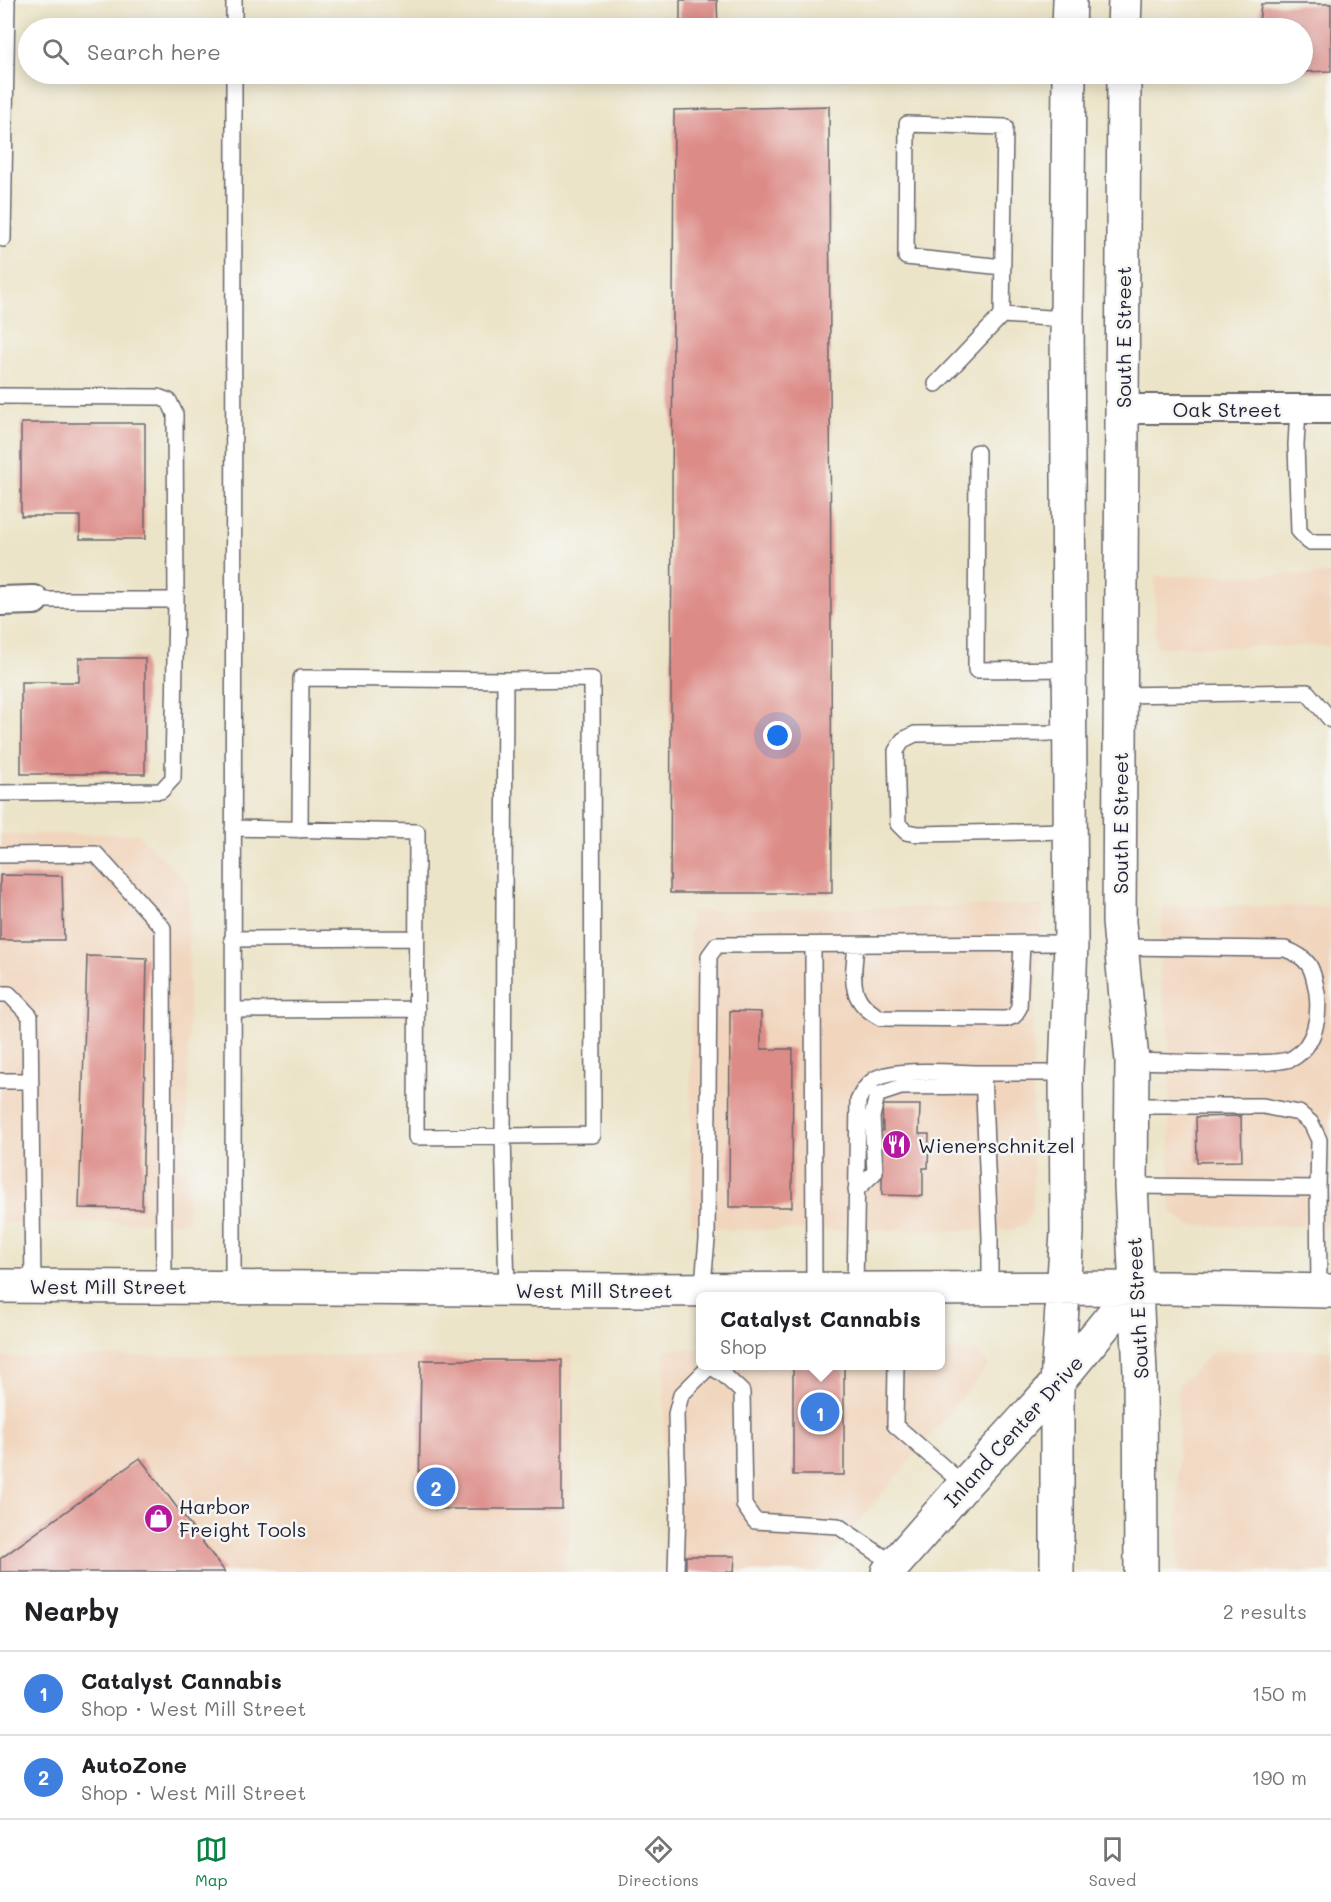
<!DOCTYPE html>
<html lang="en">
<head>
<meta charset="utf-8">
<style>
  :root { --surface:#fff; --page:#f6f6f6; --text:#202124; --muted:#757577; --line:#e0e0e0; --accent:#0b8043 }
  body { margin:0; font-family:Mali,sans-serif; background:var(--page); color:var(--text) }
  .you { position:absolute; left:778px; top:736px; width:21px; height:21px; margin:-15px; border:4px solid #fff; border-radius:50%; background:#1a73e8; box-shadow:0 0 0 9px #1a73e833 }
  .badge { display:grid; place-items:center; width:39px; height:39px; border-radius:50%; background:var(--accent); color:#fff; font-size:20px; font-weight:700 }
  .pin { position:absolute; translate:-50% -50%; border:3px solid #fff; box-shadow:0 2px 6px #0006 }
  .popup { position:absolute; left:696px; top:1292px; width:249px; height:78px; box-sizing:border-box; display:grid; place-content:center; border-radius:9px; background:var(--surface); filter:drop-shadow(0 2px 4px #0005); font-size:20px; white-space:nowrap; color:var(--muted) }
  .popup b { font-size:22px; color:var(--text) }
  .popup::after { content:''; position:absolute; left:50%; top:100%; margin-left:-12px; border:12px solid transparent; border-top-color:var(--surface) }
  .list { margin:0; padding:0; list-style:none }
  h2 { display:flex; justify-content:space-between; align-items:center; height:78px; margin:0; padding:0 24px; font-size:26px }
  h2 small { font-size:20px; font-weight:400; color:var(--muted) }
  .list li { display:grid; grid-template-columns:39px 1fr auto; gap:18px; align-items:center; box-sizing:border-box; height:84px; padding:0 24px; border-top:2px solid var(--line) }
  .list b { display:block; font-size:22px; white-space:nowrap }
  .list p { margin:0; font-size:20px; white-space:nowrap; color:var(--muted) }
  .list em { font-size:20px; font-style:normal; color:var(--muted) }
  .icon { flex:none; width:33px; height:33px; fill:none; stroke:currentColor; stroke-width:2; stroke-linecap:round; stroke-linejoin:round }
  .map { position:relative; flex:none; width:1331px; height:1572px; overflow:hidden }
  .search { position:absolute; background:var(--surface); box-shadow:0 3px 15px #0003; left:18px; right:18px; top:18px; height:66px; display:flex; align-items:center; gap:15px; box-sizing:border-box; padding:0 21px; border-radius:33px; color:var(--muted); font-size:22px }
  .sheet { height:246px; background:var(--surface) }
  nav { display:flex; justify-content:space-around; align-items:center; box-sizing:border-box; height:84px; border-top:2px solid var(--line); background:var(--surface); font-size:16px; color:var(--muted) }
  nav a { display:grid; justify-items:center; gap:3px }
  nav .on { color:var(--accent) }
  .map>svg:first-child { display:block }
  .built { fill:#f1d5bd }
  .building { fill:#dd8b87 }
  .lines { fill:none; stroke-linecap:round; stroke-linejoin:round }
  .service-casing { stroke:#69666c; stroke-width:18 }
  .minor-casing { stroke:#69666c; stroke-width:32 }
  .secondary-casing { stroke:#69666c; stroke-width:36 }
  .service { stroke:#fff; stroke-width:15 }
  .minor { stroke:#fff; stroke-width:28 }
  .secondary { stroke:#fff; stroke-width:33 }
  .labels { text-anchor:middle; dominant-baseline:central; stroke-width:5; stroke-linejoin:round; paint-order:stroke }
  .street-label { font-size:20px; fill:#22223b; stroke:#f6f6f2 }
  .poi-label { font-size:20px; fill:#22223b; stroke:#f6f6f2; text-anchor:start }
</style>
</head>
<body>
<div class="map">
<svg width="1331" height="1572" viewBox="0 0 1331 1572">
  <rect width="100%" height="100%" fill="#f6f6f2"/>
  <filter id="ink" filterUnits="userSpaceOnUse"><feTurbulence type="fractalNoise" baseFrequency=".0167" numOctaves="2"/><feDisplacementMap in="SourceGraphic" scale="12" xChannelSelector="R" yChannelSelector="G"/><feConvolveMatrix kernelMatrix="1 2 1 2 8 2 1 2 1" color-interpolation-filters="sRGB"/></filter>
  <filter id="wash" filterUnits="userSpaceOnUse"><feTurbulence type="fractalNoise" baseFrequency=".008" numOctaves="4" result="noise"/><feDisplacementMap in="SourceGraphic" scale="24" xChannelSelector="R" yChannelSelector="G"/><feGaussianBlur stdDeviation="1.35" result="paint"/><feColorMatrix in="noise" values="0 0 0 0 0 0 0 0 0 0 0 0 0 0 0 0 0 1.4 0 .05"/><feComposite in="paint" operator="in"/></filter>
  <g filter="url(#wash)">
    <rect width="100%" height="100%" fill="#ece4c8"/>
    <path class="built" d="M1331,574V646L1156,647L1155,576Z
      M0,834H138L189,885L188,1222L0,1223Z
      M1043,905L1033,1034V1209L1025,1224L1013,1230H730L691,1224L690,911Z
      M1163,906H1331V1226H1189L1170,1209L1169,1028L1159,980Z
      M664,1349H700V1366H940V1351H977L989,1365L817,1572H663Z
      M1331,1350V1572H1178V1385L1214,1351Z
      M573,1354L570,1533L563,1572H0V1357Z"/>
    <g id="blocks">
      <path class="building" d="M680,0H717L718,28H680Z
        M1261,4H1331V71L1302,72V28H1159V23H1259Z
        M829,106L832,893H670L674,110Z
        M21,423H145V539H80V516H21Z
        M79,658H145V774H21V682H79Z
        M0,875L62,876L64,940H0Z
        M87,956L147,958L142,1209L79,1208Z
        M730,1011L761,1012V1049H793L792,1207H729Z
        M882,1105H920L919,1134H929L928,1168H923V1196L882,1195V1157H865V1132L883,1131Z
        M1241,1116L1242,1161L1197,1162L1196,1117Z
        M421,1360H562V1509H435L426,1502L419,1493Z
        M793,1366H844V1475H793Z
        M140,1458L225,1572H0V1559Z
        M686,1556H735L734,1572H686Z"/>
    </g>
  </g>
  <g filter="url(#ink)">
    <use href="#blocks" fill-opacity="0" stroke="#69666c" stroke-width="1.5"/>
    <g class="lines">
      <defs>
        <path id="service" d="M234,28V0
          M3,239L7,0
          M1002,315L1067,319
          M936,384L1002,315L1005,127L907,124L906,257L1003,267
          M0,396L158,397L169,401L175,414L176,600H34
          M1298,409L1296,445L1299,531L1309,542H1331
          M977,452L976,670L1069,669
          M1120,695L1307,692L1331,720
          M1069,733L915,734L903,740L896,751L898,824L906,832L918,834L1069,831
          M0,793L161,791L173,778L176,600
          M233,828L417,832L416,1137L593,1135L592,679L505,680L503,1136L507,1290
          M300,830L301,678L505,680
          M0,855L96,854L163,928L164,1287
          M232,939L417,938
          M813,946L814,1290
          M856,946C853,978 847,1001 881,1018L1006,1019L1014,1016L1019,1008L1022,943
          M1121,947L1285,949C1310,958 1313,968 1317,993C1320,1017 1315,1045 1293,1058C1275,1068 1159,1061 1132,1061
          M0,994H9L30,1016L33,1286
          M233,1010L417,1009
          M983,1073H1066
          M0,1081H30
          M1132,1106H1263L1299,1113L1311,1123L1319,1140L1318,1188
          M1131,1186L1318,1188L1319,1290
          M856,1190L875,1172L872,1117L877,1095L901,1087L983,1086
          M233,1286L234,74
          M855,1290L858,1101C862,1092 866,1085 875,1079C896,1067 957,1073 983,1073L990,1238V1289
          M702,1294L707,1240L709,956L717,945L1071,943
          M710,1366L724,1375L742,1392L744,1505L755,1521L838,1526L895,1565
          M896,1366L895,1425L964,1485
          M676,1572L678,1508L676,1414L681,1395L710,1366"/>
        <path id="minor" d="M1122,409H1331
          M0,601L34,600"/>
        <path id="secondary" d="M1069,28L1070,0
          M1124,28L1125,0
          M1124,74L1119,922L1132,1061L1131,1186L1140,1372L1141,1572
          M0,1286L624,1290L1168,1288L1331,1291
          M888,1572L964,1485L1057,1383L1135,1288
          M1057,1572V1383L1067,1233L1066,1073L1071,943L1067,319L1069,74"/>
      </defs>
      <use href="#service" class="service-casing"/>
      <use href="#minor" class="minor-casing"/>
      <use href="#secondary" class="secondary-casing"/>
      <use href="#service" class="service"/>
      <use href="#minor" class="minor"/>
      <use href="#secondary" class="secondary"/>
    </g>
  </g>
  <defs>
    <symbol id="restaurant-disc" viewBox="-11 -11 22 22"><circle r="9.5" fill="#b5179e" stroke="#f6f6f2"/><path d="M-5-6h1v4h1v-4h1v4h1v-4h1v5L-1.5 .5V6h-2V.5L-5-1ZM5-6V6H3V1.5H1.5Q1.5-4 5-6Z" fill="#fff"/></symbol>
    <symbol id="shop-disc" viewBox="-11 -11 22 22"><circle r="9.5" fill="#b5179e" stroke="#f6f6f2"/><path d="M-5-2.5h2.3a2.7 3.5 0 0 1 5.4 0H5L5.5 6h-11ZM-1.5-2.5h3a1.5 2.3 0 0 0-3 0Z" fill="#fff"/></symbol>
  </defs>
  <g fill-rule="evenodd">
    <use href="#restaurant-disc" x="880" y="1128" width="33" height="33"/>
    <use href="#shop-disc" x="142" y="1502" width="33" height="33"/>
  </g>
  <g class="labels">
    <g class="street-label">
      <text transform="translate(1123 337) rotate(-90)">South E Street</text>
      <text x="1227" y="409">Oak Street</text>
      <text transform="translate(1120 823) rotate(-90)">South E Street</text>
      <text x="108" y="1286">West Mill Street</text>
      <text x="594" y="1290">West Mill Street</text>
      <text transform="translate(1137 1308) rotate(-93)">South E Street</text>
      <text transform="translate(1013 1431) rotate(-48)">Inland Center Drive</text>
    </g>
    <g class="poi-label">
      <text x="918" y="1145">Wienerschnitzel</text>
      <text x="179" y="1506">Harbor<tspan x="179" dy="23">Freight Tools</tspan></text>
    </g>
  </g>
</svg>
<div class="you"></div>
<div class="pin badge" style="left:820px;top:1412px;background:#3f7fe0">1</div>
<div class="popup"><b>Catalyst Cannabis</b>Shop</div>
<div class="pin badge" style="left:436px;top:1487px;background:#3f7fe0">2</div>
<div class="search"><svg class="icon" aria-label="search" viewBox="0 0 24 24"><circle cx="10" cy="10" r="6"/><path d="M15 15l6 6"/></svg>Search here</div>
</div>
<section class="sheet">
<h2>Nearby<small>2 results</small></h2>
<ul class="list">
<li><span class="badge" style="background:#3f7fe0">1</span><div><b>Catalyst Cannabis</b><p>Shop · West Mill Street</p></div><em>150 m</em></li>
<li><span class="badge" style="background:#3f7fe0">2</span><div><b>AutoZone</b><p>Shop · West Mill Street</p></div><em>190 m</em></li>
</ul>
</section>
<nav>
<a class="on"><svg class="icon" aria-label="map" viewBox="0 0 24 24"><path d="M3 6l6-2 6 2 6-2v14l-6 2-6-2-6 2zM9 4v14M15 6v14"/></svg>Map</a>
<a><svg class="icon" aria-label="directions" viewBox="0 0 24 24"><path d="M12 3l9 9-9 9-9-9zM9 14v-3h6M13 9l2 2-2 2"/></svg>Directions</a>
<a><svg class="icon" aria-label="saved" viewBox="0 0 24 24"><path d="M7 4h10v16l-5-4-5 4z"/></svg>Saved</a>
</nav>
</body>
</html>
